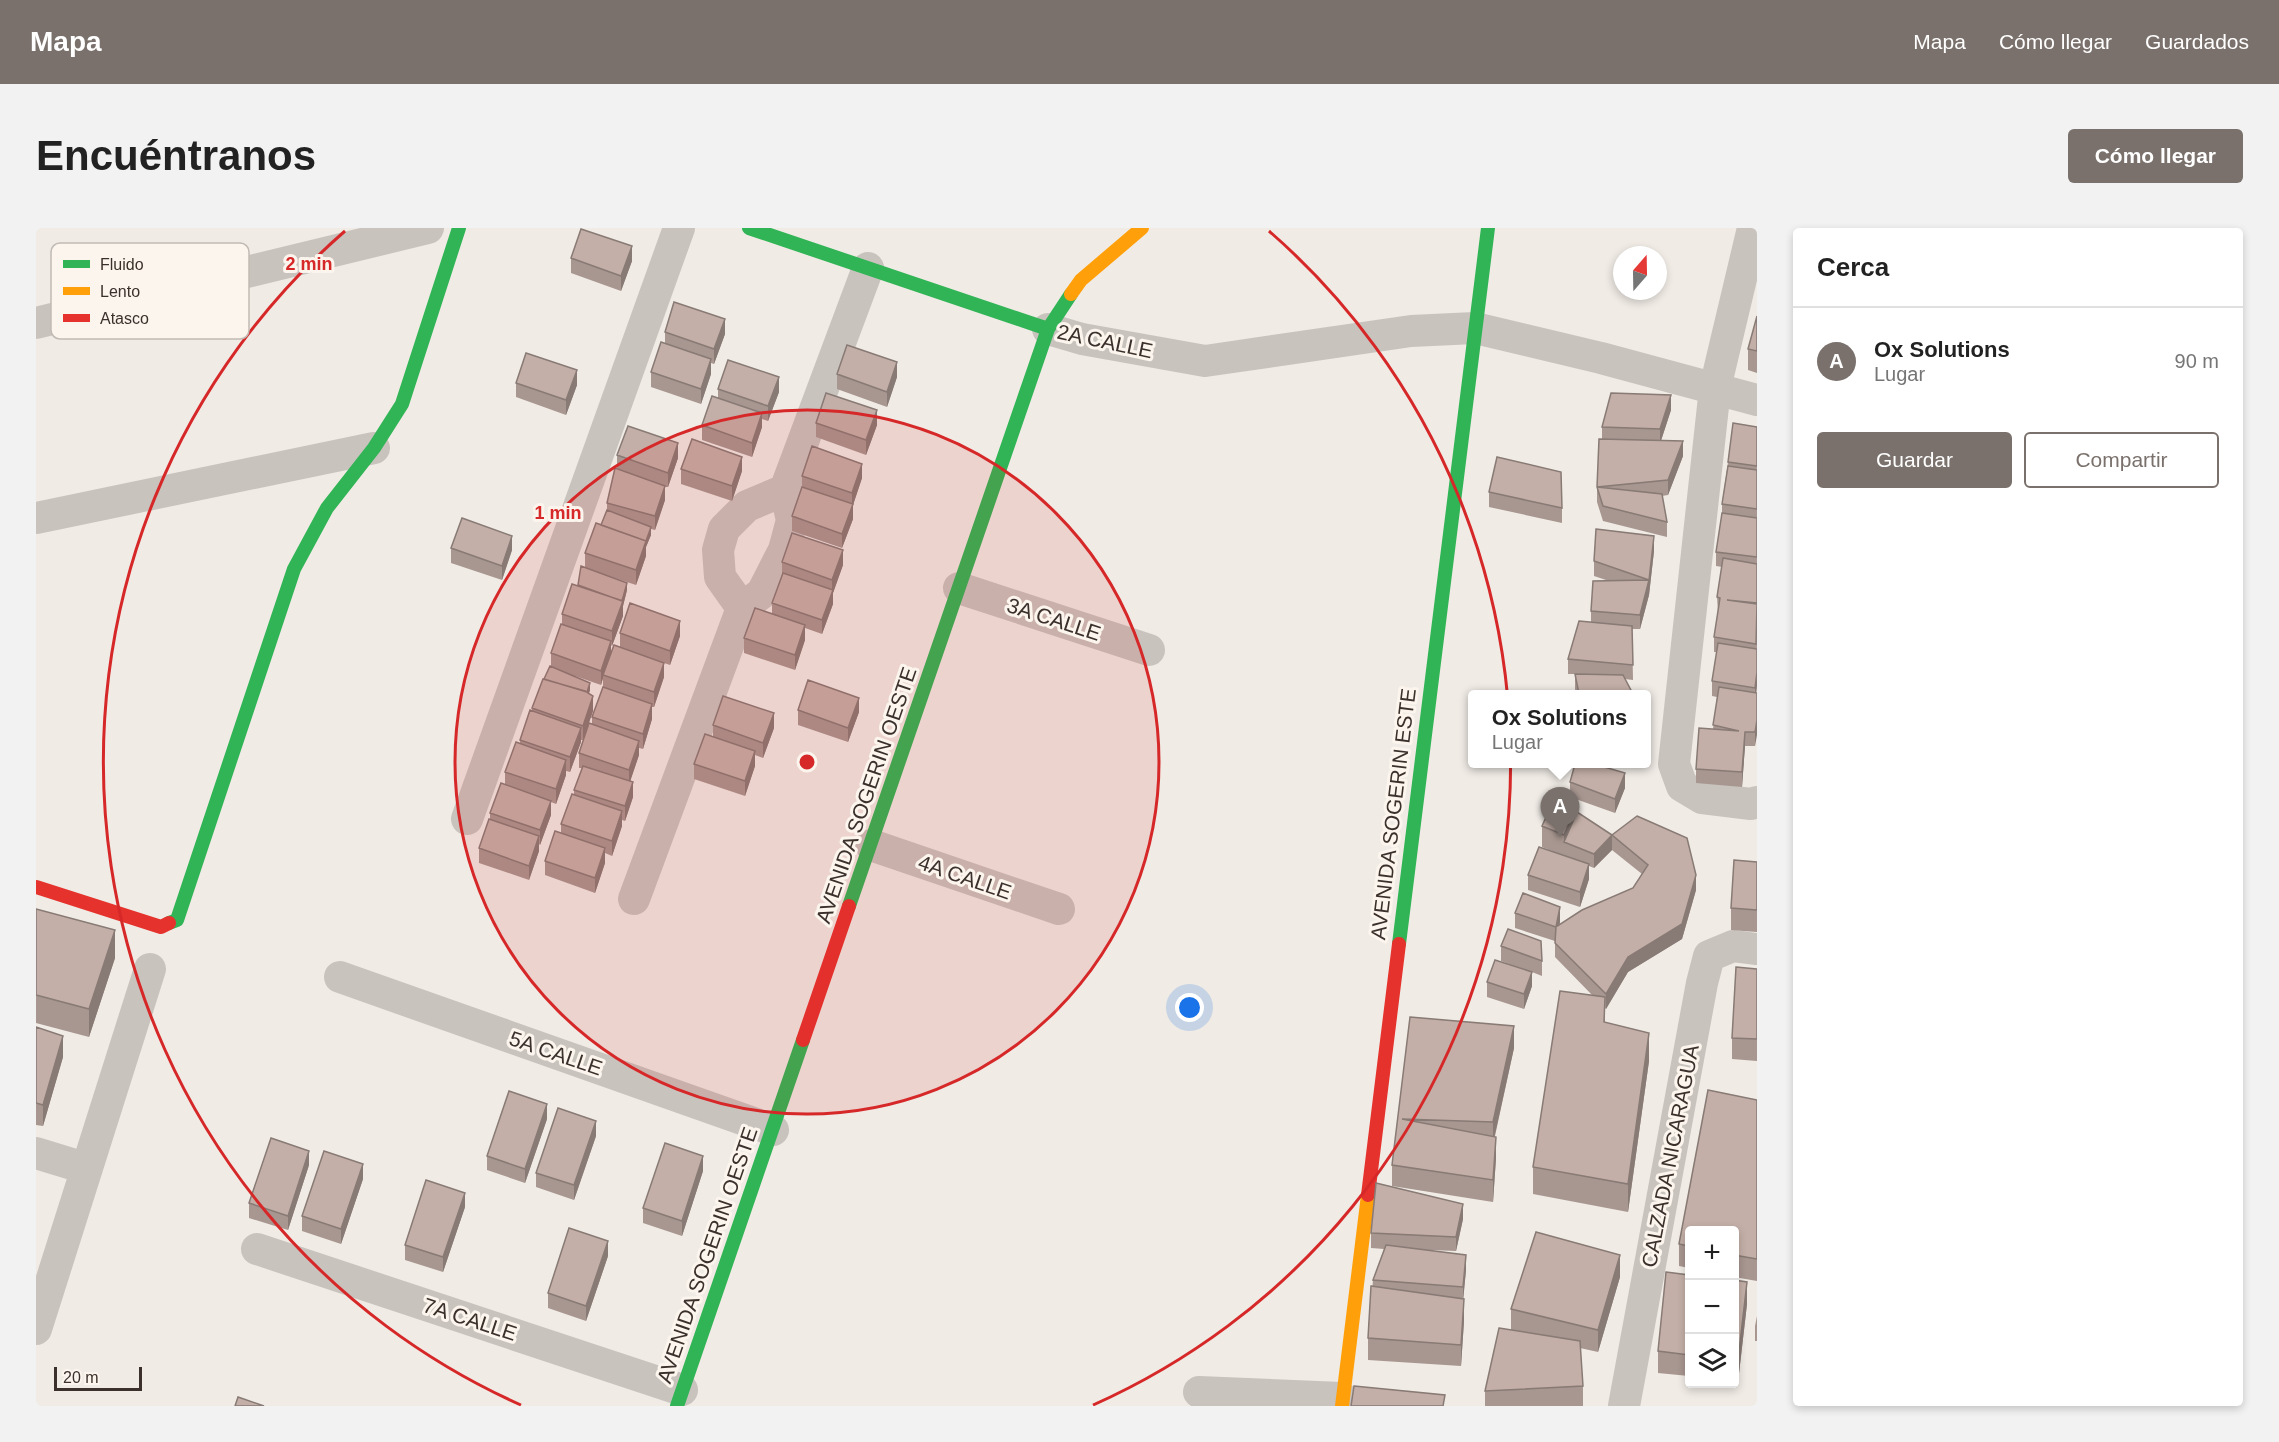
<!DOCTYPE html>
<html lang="es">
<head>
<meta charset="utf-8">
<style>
  :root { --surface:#fff; --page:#f2f2f2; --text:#222; --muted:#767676; --line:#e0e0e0; --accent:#7a716c }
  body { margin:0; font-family:Arial,sans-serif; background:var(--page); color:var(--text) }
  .controls { position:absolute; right:18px; bottom:18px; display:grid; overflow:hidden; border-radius:6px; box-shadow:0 3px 9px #0003 }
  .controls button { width:54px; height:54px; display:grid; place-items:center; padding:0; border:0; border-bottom:2px solid var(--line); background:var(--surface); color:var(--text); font:30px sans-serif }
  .compass { position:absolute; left:1577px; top:18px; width:54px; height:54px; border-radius:50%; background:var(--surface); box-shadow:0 3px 9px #0003; rotate:20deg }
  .scale { position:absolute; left:18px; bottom:15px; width:88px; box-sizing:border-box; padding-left:6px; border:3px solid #3b302b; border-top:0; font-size:16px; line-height:21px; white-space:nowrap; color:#3b302b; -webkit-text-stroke:4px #fbf5ee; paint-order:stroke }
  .you { position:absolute; left:1154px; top:780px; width:21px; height:21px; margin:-15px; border:4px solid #fff; border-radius:50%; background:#1a73e8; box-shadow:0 0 0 9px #1a73e833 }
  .badge { display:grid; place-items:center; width:39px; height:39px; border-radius:50%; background:var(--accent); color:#fff; font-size:20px; font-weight:700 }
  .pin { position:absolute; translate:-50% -50px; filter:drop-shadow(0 2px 3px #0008) }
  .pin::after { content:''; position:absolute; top:32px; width:21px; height:18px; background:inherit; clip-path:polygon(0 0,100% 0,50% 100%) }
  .popup { position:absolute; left:1432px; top:462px; width:183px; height:78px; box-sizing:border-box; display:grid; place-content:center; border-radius:6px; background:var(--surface); filter:drop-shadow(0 2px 4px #0005); font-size:20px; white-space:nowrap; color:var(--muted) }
  .popup b { font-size:22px; color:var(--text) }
  .popup::after { content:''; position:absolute; left:50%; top:100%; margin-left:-12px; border:12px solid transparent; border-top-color:var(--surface) }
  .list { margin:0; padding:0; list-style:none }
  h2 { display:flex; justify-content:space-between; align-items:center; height:78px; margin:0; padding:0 24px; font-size:26px }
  h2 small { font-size:20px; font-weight:400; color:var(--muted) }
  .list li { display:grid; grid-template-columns:39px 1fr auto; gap:18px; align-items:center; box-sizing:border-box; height:108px; padding:0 24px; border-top:2px solid var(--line) }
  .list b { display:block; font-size:22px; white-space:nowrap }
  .list p { margin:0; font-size:20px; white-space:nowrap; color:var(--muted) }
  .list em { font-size:20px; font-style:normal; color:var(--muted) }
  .actions { display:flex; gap:12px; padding:18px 24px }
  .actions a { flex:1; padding:14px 0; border:2px solid var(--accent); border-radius:6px; text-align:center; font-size:21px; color:var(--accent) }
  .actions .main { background:var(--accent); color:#fff }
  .icon { flex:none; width:33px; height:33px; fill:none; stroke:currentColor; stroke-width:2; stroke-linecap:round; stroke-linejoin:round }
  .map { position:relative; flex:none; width:1721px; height:1178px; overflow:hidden; border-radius:6px }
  header { display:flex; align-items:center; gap:36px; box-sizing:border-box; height:84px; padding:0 30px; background:var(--accent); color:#fff }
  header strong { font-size:28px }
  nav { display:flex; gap:33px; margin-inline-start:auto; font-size:21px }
  .intro { display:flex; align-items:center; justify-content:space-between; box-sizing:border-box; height:144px; padding:0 36px }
  h1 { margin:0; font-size:42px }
  .button { padding:15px 27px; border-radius:6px; background:var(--accent); color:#fff; font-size:21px; font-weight:700 }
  main { display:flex; gap:36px; padding:0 36px }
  aside { flex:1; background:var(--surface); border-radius:6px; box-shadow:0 3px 9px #0003 }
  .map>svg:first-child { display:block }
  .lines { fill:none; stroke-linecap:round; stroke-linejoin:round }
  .street { stroke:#c9c3be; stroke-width:32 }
  .fast { stroke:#30b455; stroke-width:14 }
  .slow { stroke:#ff9f0a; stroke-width:14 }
  .jam { stroke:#e5322d; stroke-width:14 }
  .wall { fill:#a89690 }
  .shaded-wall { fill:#887a75 }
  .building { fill:#c3afa7; stroke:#887a75; stroke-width:1.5 }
  .ring { fill:none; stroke:#d62828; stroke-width:3 }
  .labels { text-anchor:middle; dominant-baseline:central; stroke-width:6; stroke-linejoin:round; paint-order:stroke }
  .street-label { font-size:21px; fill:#3b302b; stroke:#fbf5ee }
  .key { fill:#fbf5ee; stroke:#c1bab4; stroke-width:1.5 }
  .key-label { font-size:16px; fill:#3b302b }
  .centre { fill:#d62828; stroke:#fbf5ee; stroke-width:3 }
  .ring-label { font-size:18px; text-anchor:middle; font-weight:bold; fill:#d62828; stroke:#fbf5ee; stroke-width:6; stroke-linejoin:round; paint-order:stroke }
</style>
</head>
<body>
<header>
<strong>Mapa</strong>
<nav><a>Mapa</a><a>Cómo llegar</a><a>Guardados</a></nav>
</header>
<div class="intro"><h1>Encuéntranos</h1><a class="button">Cómo llegar</a></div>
<main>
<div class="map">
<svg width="1721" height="1178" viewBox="0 0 1721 1178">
  <rect width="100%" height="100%" fill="#f0ebe5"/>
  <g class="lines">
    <path class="street" d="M1717,0L1679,160L1638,536L1646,558L1666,570L1715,576L1721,574
      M0,95L392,0
      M1012,101L1046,111L1169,133L1375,103L1439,100L1565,130L1721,172
      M0,290L338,220
      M923,360L1113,422
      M706,380L684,349L682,322L688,301L711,278L749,262
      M431,591L643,0
      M835,617L1023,681
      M598,671L706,380L726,365L748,322L756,292L749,262L832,40
      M304,749L737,902
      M0,925L49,940
      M221,1021L646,1162
      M0,1101L114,741
      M1163,1164L1306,1170
      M1588,1178L1666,755L1673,728L1697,718L1721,721"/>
    <path class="fast" d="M713,0L1012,101
      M813,678L1012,101L1035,66
      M133,695L141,692L258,341L291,280L338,220L366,176L423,0
      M1363,716L1452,0
      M641,1178L767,812"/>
    <path class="slow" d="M1035,66L1045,52L1106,0
      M1306,1178L1332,967"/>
    <path class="jam" d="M0,659L125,699L133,695
      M767,812L813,678
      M1332,967L1363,716"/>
  </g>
  <path class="wall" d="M535,30L596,33L585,63L535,45Z
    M1721,88V145L1712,142V121Z
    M629,104L689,106L678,136L675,135V146L665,176L615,159V144L629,115Z
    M801,146L861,149L851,179L801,161Z
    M480,155L541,157L530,187L480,169Z
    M682,161L743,164L732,193L726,191V199L716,229L666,212V197L682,170Z
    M1635,182L1625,212L1647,228L1632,267L1626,268L1631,294V309L1567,293L1561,274V259L1566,211V199Z
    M780,195L841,197L830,227L780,209Z
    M1721,199V458L1720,465L1719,518H1709L1706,559L1660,555V541L1677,501L1681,469L1676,468V453L1681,424H1678V409L1682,384L1681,369L1686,339L1680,338V324L1686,285V276L1692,234Z
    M581,227L642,230L632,259H629V272L619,302L615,301V307L610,319V328L600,357L560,344L591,362L587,378V388L576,418L575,417V425L584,419V405L644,408L634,437L628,435V449L618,479H616V491L607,521L603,520V527L594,553L597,569L589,593L586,592V598L576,628L569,625V635L559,665L509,647V633L525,605V596L538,567V562L546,540H543V525L556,496V489L567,459V450L565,457L539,448L554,462L553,465L557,483L547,512H545V514L534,544L530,543V547L520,576L515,574V587L504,617L503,616V623L493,652L443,635V620L454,591V585L469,557V544L484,516V512L496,483V480L508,451L515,438V425L526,396V386L542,357L545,338L549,340V325L565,297L571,282V275L581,241Z
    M645,241L706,243L696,273L645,256Z
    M766,248L826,250L817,277V291L806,320L756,303V288L766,260Z
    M1453,264L1526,280V295L1453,279Z
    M415,320L476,322L466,352L415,335Z
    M1618,323L1613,367L1604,401H1596L1597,452L1589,451L1597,466H1540L1539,461V446H1532V431L1555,394V383L1573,353L1558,348V333Z
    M746,334L807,337L797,365V376L786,406L769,400V412L759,442L708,425V410L736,386V375L746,347Z
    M762,482L823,484L812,514L762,497Z
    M677,497L738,500L727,530L719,527V538L709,568L658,551V536L677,509Z
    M1569,536H1590L1588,539Z
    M1534,554L1589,560L1579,585L1534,569Z
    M1541,584L1660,662L1646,711L1592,744L1570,781L1569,780V795L1613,833L1592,984L1497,966V939L1557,768L1519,729V713L1479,700V685L1524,694L1523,697L1597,660L1606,646L1576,622L1558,640L1553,638V651L1544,679L1492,662V647L1516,623L1506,619V598Z
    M1721,634V704L1695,702V680Z
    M0,681L79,730L53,809L0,795Z
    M1465,718L1506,733V748L1496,744V758L1488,781L1451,769V754L1478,738L1465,733Z
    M1721,741V833L1696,831V810Z
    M1374,789L1478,820L1459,908L1460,930L1457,974L1356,958V937Z
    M0,799L27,829L7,898L0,897Z
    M1721,872V1053L1698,1049V1002H1653V1040L1643,1038V1016Z
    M511,891L489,955L451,942V928Z
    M560,908L538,972L500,959V945Z
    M273,937L252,1002L213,990V975Z
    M667,943L646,1008L607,995V980Z
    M327,951L305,1016L266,1003V988Z
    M429,979L407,1044L369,1032V1017Z
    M1427,991L1420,1023L1394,1022L1430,1042L1427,1071L1428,1093L1425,1138L1332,1132V1110L1337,1052L1348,1021L1335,1020V1005Z
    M572,1028L550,1093L512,1080V1065Z
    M1653,1047V1148L1622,1145V1123Z
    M1584,1049L1562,1124L1544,1120L1547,1158V1178H1449V1163L1475,1102V1081Z
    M1698,1052L1711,1076L1702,1154L1698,1153Z
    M1721,1088V1113H1719V1098Z"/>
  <path class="shaded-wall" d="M596,18V33L585,63V48Z
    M689,91V106L678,136V121Z
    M675,131V146L665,176V161Z
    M861,134V149L851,179V164Z
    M541,142V157L530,187V172Z
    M743,149V164L732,193V178Z
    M1635,167V182L1624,216V201Z
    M841,182V197L830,227V212Z
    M726,185V199L716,229V215Z
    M1647,213V228L1632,267V252Z
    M642,215V230L632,259V245Z
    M706,229V243L696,273V258Z
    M826,236V250L817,277V291L806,320V306L816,279V265Z
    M629,258V272L619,302V288Z
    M615,299V307L610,319V328L600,357V342Z
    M476,308V322L466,352V338Z
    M1618,308V323L1613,367L1604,401V387L1613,352Z
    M807,322V337L797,365V376L786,406V392L796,363V352Z
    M591,355V362L587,378V388L576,418V403Z
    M644,393V408L634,437V423Z
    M769,397V412L759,442V427Z
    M575,413V428L567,447V450L565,457V443Z
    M628,435V449L618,479V464Z
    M1721,444V458L1719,475V460Z
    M554,455V462L549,477V470Z
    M557,468V483L547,512V498Z
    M823,470V484L812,514V500Z
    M616,476V491L607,521V506Z
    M738,485V500L727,530V515Z
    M1721,492V507L1719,518V504Z
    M545,500V514L534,544V529Z
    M1709,504V518L1706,559V544Z
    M603,513V527L593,557V542Z
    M719,523V538L709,568V553Z
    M530,532V547L520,576V561Z
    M1589,545V560L1579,585V571Z
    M597,554V569L589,593V578Z
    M515,573V587L504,617V602Z
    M1541,577V598L1528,614V607Z
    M586,583V598L576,628V613Z
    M1576,607V622L1558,640V626Z
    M503,608V623L493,652V638Z
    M569,620V635L559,665V650Z
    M1553,636V651L1544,679V664Z
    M1660,647V662L1646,711L1592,744L1570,781V766L1592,729Z
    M1524,679V694L1520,714V699Z
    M79,702V730L53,809V781Z
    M1496,744V758L1488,781V766Z
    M1478,798V820L1457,915V894Z
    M1613,805V833L1592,984V956Z
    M27,808V829L7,898V877Z
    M511,876V891L489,955V941Z
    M560,893V908L538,972V957Z
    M1460,909V930L1457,974V952Z
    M273,923V937L252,1002V988Z
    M667,928V943L646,1008V993Z
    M327,936V951L305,1016V1001Z
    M429,965V979L407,1044V1029Z
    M1427,976V991L1420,1023V1009Z
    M572,1013V1028L550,1093V1078Z
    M1430,1027V1042L1427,1074V1059Z
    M1584,1027V1049L1562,1124V1102Z
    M1711,1054V1076L1702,1154V1132Z
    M1428,1071V1093L1425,1138V1117Z"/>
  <path class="building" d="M545,1L596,18L585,48L535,30Z
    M638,74L689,91L678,121L629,104Z
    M1721,88V123L1712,121Z
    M625,114L675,131L665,161L615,144Z
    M811,117L861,134L851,164L801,146Z
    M490,125L541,142L530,172L480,155Z
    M692,132L743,149L732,178L682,161Z
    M790,165L841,182L830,212L780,195Z
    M1575,165L1635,167L1624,201L1566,199Z
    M676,168L726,185L716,215L666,197Z
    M1697,195L1721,199V238L1692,234Z
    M592,198L642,215L632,245L581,227Z
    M656,211L706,229L696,258L645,241Z
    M1563,211L1647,213L1632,252L1561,259L1626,266L1631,294L1567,278L1561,259Z
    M776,218L826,236L816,265L766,248Z
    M1461,229L1525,244L1526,280L1453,264Z
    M1692,238L1721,242V281L1686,276Z
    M579,240L629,258L619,288L571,275Z
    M766,259L817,276L806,306L756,288Z
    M571,282L615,299L610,313L565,297Z
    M1686,285L1721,290V329L1680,324Z
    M426,290L476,308L466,338L415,320Z
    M560,295L610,313L600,342L549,325Z
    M1560,301L1618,308L1613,352L1604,387L1555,383L1557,353L1613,352L1558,333Z
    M756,305L807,322L796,352L746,334Z
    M1687,330L1721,336V375L1691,372L1721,376L1720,416L1678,409L1684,370L1681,369Z
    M545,338L591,355L586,373L542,357Z
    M747,345L797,362L786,392L736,375Z
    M536,356L587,373L576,403L526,386Z
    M594,375L644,393L634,423L584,405Z
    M719,380L769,397L759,427L708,410Z
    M1543,393L1596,398L1597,437L1532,431Z
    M525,396L575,413L565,443L515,425Z
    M1682,415L1721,421V444L1719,460L1676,453Z
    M578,417L628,435L618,464L567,447Z
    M514,438L554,455L551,464L508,451Z
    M1539,446L1587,447L1597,466H1543Z
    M507,451L549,463L557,468L547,498L496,480Z
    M772,452L823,470L812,500L762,482Z
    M567,459L616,476L607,506L556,489Z
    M1683,459L1721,465V492L1719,504H1709L1706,544L1660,541L1663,500L1703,503L1677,497Z
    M687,468L738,485L727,515L677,497Z
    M494,482L545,500L534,529L484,512Z
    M553,495L603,513L593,542L543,525Z
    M669,506L719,523L709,553L658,536Z
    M480,514L530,532L520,561L469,544Z
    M1539,536H1558L1589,545L1579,571L1534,554Z
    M547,538L597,554L589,578L538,562Z
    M465,555L515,573L504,602L454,585Z
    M536,566L586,583L576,613L525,596Z
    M1519,569L1541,577L1528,607L1506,598Z
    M1541,584L1576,607L1558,626L1528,614Z
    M1601,588L1651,610L1660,647L1646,696L1592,729L1570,766L1519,715L1520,699L1479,685L1487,665L1524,679L1520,699L1546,682L1597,660L1612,637L1576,607Z
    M453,591L503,608L493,638L443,620Z
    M519,603L569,620L559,650L509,633Z
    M1503,619L1553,636L1544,664L1492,647Z
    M1698,632L1721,634V682L1695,680Z
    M0,681L79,702L53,781L0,767Z
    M1472,701L1505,713L1506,733L1465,718Z
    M1459,732L1496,744L1488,766L1451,754Z
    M1700,739L1721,741V811L1696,810Z
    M1524,763L1569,769L1568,794L1613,805L1592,956L1497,939Z
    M1374,789L1478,798L1457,894L1366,891L1460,909L1457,952L1356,937Z
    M0,799L27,808L7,877L0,875Z
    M1672,862L1721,872V1031L1698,1027V1002H1653V1018L1643,1016Z
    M473,863L511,876L489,941L451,928Z
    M522,880L560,893L538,957L500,945Z
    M235,910L273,923L252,988L213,975Z
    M629,915L667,928L646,993L607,980Z
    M288,923L327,936L305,1001L266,988Z
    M390,952L429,965L407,1029L369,1017Z
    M1340,955L1427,976L1420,1009L1335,1005Z
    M533,1000L572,1013L550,1078L512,1065Z
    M1500,1004L1584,1027L1562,1102L1475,1081Z
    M1350,1017L1430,1027L1427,1059L1337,1052Z
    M1630,1044L1653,1047V1127L1622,1123Z
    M1698,1052L1711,1054L1702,1132H1698Z
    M1335,1058L1428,1071L1425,1117L1332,1110Z
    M1463,1100L1544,1113L1547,1158L1449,1163Z
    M1318,1158L1409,1167L1407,1178H1315Z
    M202,1169L228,1178H199Z"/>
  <circle cx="771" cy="534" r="352" fill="#d62828" fill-opacity=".12"/>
  <g class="ring">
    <circle cx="771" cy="534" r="352"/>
    <path d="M485 1177A704 704 0 0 1 309 3M1233 3A704 704 0 0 1 1057 1177"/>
  </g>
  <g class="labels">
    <g class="street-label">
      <text transform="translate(1069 113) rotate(12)">2A CALLE</text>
      <text transform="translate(1018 391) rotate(18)">3A CALLE</text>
      <text transform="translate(830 567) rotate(-71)">AVENIDA SOGERIN OESTE</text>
      <text transform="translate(1357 586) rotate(-83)">AVENIDA SOGERIN ESTE</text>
      <text transform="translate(929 649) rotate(19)">4A CALLE</text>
      <text transform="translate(520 825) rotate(19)">5A CALLE</text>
      <text transform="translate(1634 928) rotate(-79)">CALZADA NICARAGUA</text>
      <text transform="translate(671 1027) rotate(-71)">AVENIDA SOGERIN OESTE</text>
      <text transform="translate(434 1091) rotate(18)">7A CALLE</text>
    </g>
  </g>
  <rect x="15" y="15" width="198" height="96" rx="9" class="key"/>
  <rect x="27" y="32" width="27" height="8" fill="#30b455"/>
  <rect x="27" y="59" width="27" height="8" fill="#ff9f0a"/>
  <rect x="27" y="86" width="27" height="8" fill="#e5322d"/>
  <g class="key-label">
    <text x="64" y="42">Fluido</text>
    <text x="64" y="69">Lento</text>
    <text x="64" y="96">Atasco</text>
  </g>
  <circle cx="771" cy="534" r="9" class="centre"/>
  <g class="ring-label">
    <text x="273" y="42">2 min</text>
    <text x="522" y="291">1 min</text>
  </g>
</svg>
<div class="controls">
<button>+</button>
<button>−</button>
<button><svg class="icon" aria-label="layers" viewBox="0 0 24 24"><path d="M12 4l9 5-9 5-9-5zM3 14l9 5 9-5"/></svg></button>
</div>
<svg class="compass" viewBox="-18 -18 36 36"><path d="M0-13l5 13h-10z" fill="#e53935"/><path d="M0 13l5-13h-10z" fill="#767676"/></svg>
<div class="scale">20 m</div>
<div class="you"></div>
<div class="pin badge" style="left:1524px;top:609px">A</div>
<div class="popup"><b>Ox Solutions</b>Lugar</div>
</div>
<aside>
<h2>Cerca<small></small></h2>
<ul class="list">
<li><span class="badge">A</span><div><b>Ox Solutions</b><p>Lugar</p></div><em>90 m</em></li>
</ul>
<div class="actions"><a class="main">Guardar</a><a>Compartir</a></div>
</aside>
</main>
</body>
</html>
